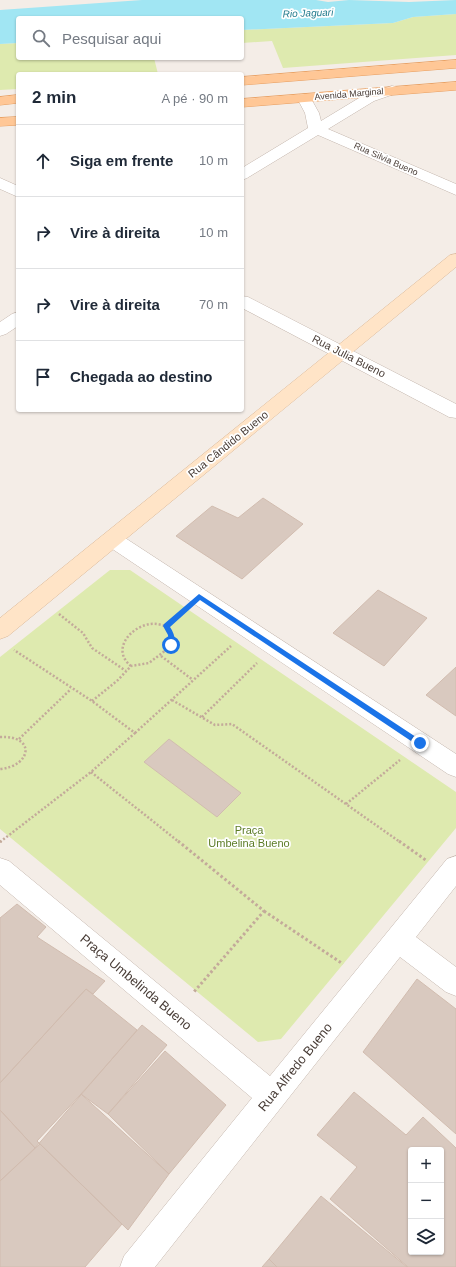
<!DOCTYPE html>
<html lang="pt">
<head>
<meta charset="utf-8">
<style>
  :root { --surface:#fff; --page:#f6f6f7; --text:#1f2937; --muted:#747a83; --line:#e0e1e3 }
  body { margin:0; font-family:Helvetica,sans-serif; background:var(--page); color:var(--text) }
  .controls { position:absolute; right:12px; bottom:12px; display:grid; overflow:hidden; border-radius:4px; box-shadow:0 1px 3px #0004 }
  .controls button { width:36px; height:36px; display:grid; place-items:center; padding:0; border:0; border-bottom:1px solid var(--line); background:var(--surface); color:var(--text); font:20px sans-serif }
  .stop { position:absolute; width:12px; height:12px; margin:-9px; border:3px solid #1a73e8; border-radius:50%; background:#fff }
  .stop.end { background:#1a73e8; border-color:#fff; box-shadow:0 1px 4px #0008 }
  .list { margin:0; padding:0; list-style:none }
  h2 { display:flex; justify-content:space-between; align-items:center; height:52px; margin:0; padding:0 16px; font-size:17px }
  h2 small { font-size:13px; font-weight:400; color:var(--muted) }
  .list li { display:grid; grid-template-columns:26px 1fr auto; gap:12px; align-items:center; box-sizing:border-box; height:72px; padding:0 16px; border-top:1px solid var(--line) }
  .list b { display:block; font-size:15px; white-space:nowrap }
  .list em { font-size:13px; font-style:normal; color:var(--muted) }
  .icon { flex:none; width:22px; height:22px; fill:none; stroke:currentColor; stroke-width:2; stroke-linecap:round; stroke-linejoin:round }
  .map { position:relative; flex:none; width:456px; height:1267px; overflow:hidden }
  .search { position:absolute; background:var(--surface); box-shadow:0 1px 3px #0004; left:16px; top:16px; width:228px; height:44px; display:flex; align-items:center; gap:10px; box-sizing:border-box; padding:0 14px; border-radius:4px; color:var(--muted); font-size:15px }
  .panel { position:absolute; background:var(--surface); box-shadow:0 1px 3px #0004; left:16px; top:72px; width:228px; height:340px; border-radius:4px }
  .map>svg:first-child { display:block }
  .green { fill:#deeaaf }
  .water { fill:#a1e6f3 }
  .building { fill:#d9c9bf; stroke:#d1bcaf; fill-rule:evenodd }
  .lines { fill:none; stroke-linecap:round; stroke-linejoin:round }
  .street-casing { stroke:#c3b5ac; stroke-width:1 }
  .secondary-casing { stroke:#d9b797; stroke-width:1 }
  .primary-casing { stroke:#e89f61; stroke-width:1 }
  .path-far1 { stroke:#c3aa9a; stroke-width:2.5; stroke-dasharray:2 2; stroke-linecap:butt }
  .path { stroke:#c3aa9a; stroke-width:3; stroke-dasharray:2.5 2.5; stroke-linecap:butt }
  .street { fill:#fff; fill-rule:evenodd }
  .secondary { fill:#ffe4c7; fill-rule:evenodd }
  .primary { fill:#ffc796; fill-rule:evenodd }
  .route { fill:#1a73e8 }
  .labels { text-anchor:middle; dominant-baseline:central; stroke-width:3.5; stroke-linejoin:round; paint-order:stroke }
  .far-street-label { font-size:9px; fill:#483c36; stroke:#fff }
  .far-water-label { font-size:10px; font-style:italic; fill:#247c8e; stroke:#fff }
  .street-label { font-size:11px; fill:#483c36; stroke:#fff }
  .park-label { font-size:11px; fill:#5c7c26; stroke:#fff }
  .near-street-label { font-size:13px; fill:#483c36; stroke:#fff }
</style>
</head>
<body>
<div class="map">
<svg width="456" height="1267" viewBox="0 0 456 1267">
  <rect width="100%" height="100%" fill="#f4ede7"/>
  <path class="green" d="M456,14V55L283,68L272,41L242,43V30L393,23L413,17Z
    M18,43V58H154L158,74H18V89L0,90V44Z
    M110,570H130L456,792V828L281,1039L258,1042L0,829V657Z"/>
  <path class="water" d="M142,0H316L328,2L349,0L409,2L456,0V14L413,17L393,23L242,30V18H18V43L0,44V10Z"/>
  <path class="building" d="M263,498L303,524L242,579L176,536L212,506L238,518Z
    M378,590L427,618L384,666L333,633Z
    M456,667V716L426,695Z
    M169,739L241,793L217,817L144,762Z
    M17,904L46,927L37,937L105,981L93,994L86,989L0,1083V918Z
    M417,979L456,1009V1134L363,1052Z
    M86,989L137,1030L35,1148L0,1110V1083Z
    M142,1025L167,1045L108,1114L81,1094Z
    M165,1051L226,1105L169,1174L108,1114Z
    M354,1092L406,1135L423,1117L456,1148V1267H408L330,1199L357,1167L317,1135ZM411,1150H441V1252H411Z
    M81,1094L169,1174L128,1230L37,1141Z
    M0,1110L35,1148L0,1181Z
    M40,1144L122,1224L85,1267H0V1181Z
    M321,1196L407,1267H277L269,1259Z
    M269,1259L277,1267H262Z"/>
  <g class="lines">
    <defs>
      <path id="street" d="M392,86L397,87L399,90L397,93L374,101L328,129L456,184V195L318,135L247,178L242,180V168L308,128L305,113L297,98L299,95L304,94L309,95L319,113L321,121L364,95Z
        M0,178L18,186V197L0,189Z
        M242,296L248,297L456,404V418L449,417L242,308Z
        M18,312V326L6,334L0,336V322L12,314Z
        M112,531L119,534L456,754V777L448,774L105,544L102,539L105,534Z
        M456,856V886L416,937L456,967V996L446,992L400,957L155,1267H120L124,1256L252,1098L0,885V858L9,861L270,1076L447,859Z"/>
      <path id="secondary" d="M456,254V267L8,636L0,639V618L450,255Z"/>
      <path id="primary" d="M456,60V68L242,85V77Z
        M456,82V90L242,107V99Z
        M18,95V103L0,105V97Z
        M18,117V125L0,126V118Z"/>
    </defs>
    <use href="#street" class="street-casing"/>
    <use href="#secondary" class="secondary-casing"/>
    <use href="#primary" class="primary-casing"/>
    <path class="path-far1" d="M59,614L83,633L92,648L126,671
      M161,656L193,680
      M131,666C111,650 130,627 150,624C156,623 161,625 166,626
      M172,700L215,725L232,724L400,842
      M92,701L118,680L131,666L149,663L166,650L171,645L172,635L166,626L181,613
      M202,717L257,663
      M135,733L231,646
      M0,737C36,735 32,766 0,769
      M19,739L71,689
      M91,772L179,842
      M346,804L400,760
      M0,842L91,772L135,733L92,701L14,650"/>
    <path class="path" d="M178,841L264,911L193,993
      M399,841L427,861
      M0,842L1,841
      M264,911L343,964"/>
    <use href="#street" class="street"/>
    <use href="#secondary" class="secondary"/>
    <use href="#primary" class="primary"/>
  </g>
  <path class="route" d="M199,594L422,741V745H417L200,600L170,627C174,633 176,639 174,647H169L168,635L163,626L164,624Z"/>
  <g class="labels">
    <g class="far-street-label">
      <text transform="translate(349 94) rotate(-5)">Avenida Marginal</text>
      <text transform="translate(386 159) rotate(24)">Rua Silvia Bueno</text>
    </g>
    <g class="far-water-label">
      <text transform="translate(308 13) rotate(-2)">Rio Jaguari</text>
    </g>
    <g class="street-label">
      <text transform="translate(349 356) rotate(27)">Rua Julia Bueno</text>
      <text transform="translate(228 444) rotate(-39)">Rua Cândido Bueno</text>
    </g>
    <g class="park-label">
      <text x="249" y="830">Praça<tspan x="249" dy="13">Umbelina Bueno</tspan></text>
    </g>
    <g class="near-street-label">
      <text transform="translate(136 982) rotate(40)">Praça Umbelinda Bueno</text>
      <text transform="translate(295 1067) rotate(-51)">Rua Alfredo Bueno</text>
    </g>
  </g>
</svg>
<div class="controls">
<button>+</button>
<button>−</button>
<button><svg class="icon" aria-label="layers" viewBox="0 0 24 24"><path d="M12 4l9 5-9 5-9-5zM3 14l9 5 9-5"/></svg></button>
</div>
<div class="stop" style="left:171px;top:645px"></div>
<div class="stop end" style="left:420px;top:743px"></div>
<div class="search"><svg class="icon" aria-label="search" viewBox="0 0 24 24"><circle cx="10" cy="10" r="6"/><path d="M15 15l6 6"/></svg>Pesquisar aqui</div>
<section class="panel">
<h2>2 min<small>A pé · 90 m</small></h2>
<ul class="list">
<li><svg class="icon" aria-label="ahead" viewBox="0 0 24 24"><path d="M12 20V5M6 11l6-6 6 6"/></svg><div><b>Siga em frente</b></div><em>10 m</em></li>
<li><svg class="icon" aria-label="right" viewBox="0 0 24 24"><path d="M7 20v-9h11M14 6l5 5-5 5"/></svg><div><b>Vire à direita</b></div><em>10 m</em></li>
<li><svg class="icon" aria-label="right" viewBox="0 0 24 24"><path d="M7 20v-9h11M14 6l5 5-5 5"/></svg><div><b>Vire à direita</b></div><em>70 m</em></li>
<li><svg class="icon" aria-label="arrive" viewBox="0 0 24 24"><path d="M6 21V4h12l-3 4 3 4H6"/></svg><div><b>Chegada ao destino</b></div></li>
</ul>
</section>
</div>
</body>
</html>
